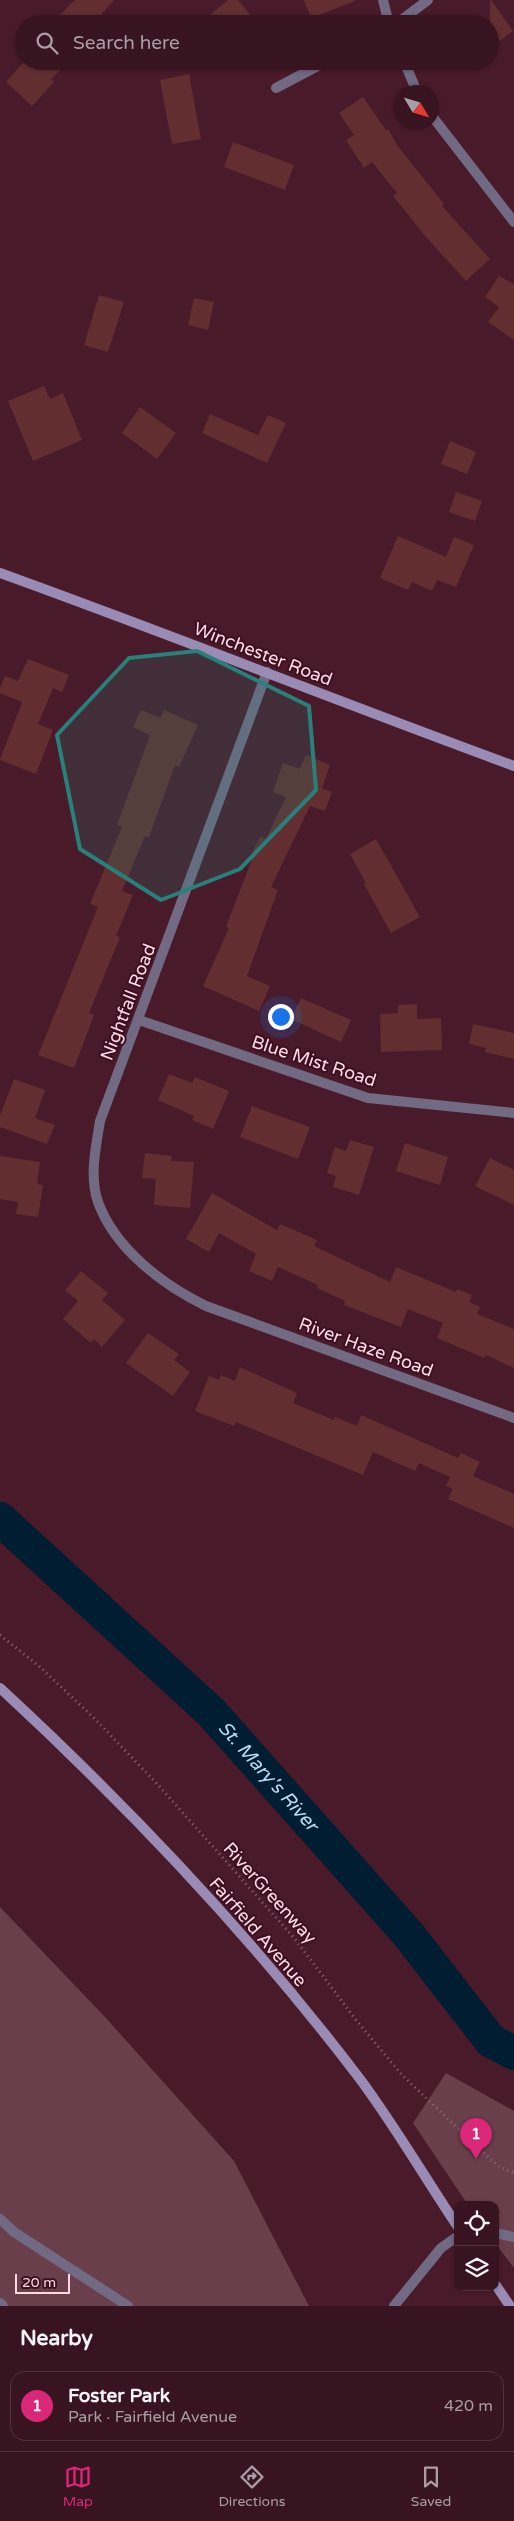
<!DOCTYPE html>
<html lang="en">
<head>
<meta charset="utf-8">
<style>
  :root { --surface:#371420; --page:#42212d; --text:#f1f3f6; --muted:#aa9ea5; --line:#51333e; --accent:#db2777 }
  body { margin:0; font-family:"Varela Round",sans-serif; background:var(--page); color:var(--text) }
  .controls { position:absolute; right:15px; bottom:15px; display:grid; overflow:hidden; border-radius:10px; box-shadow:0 1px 4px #0004 }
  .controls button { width:45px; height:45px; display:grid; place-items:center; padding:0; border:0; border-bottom:1px solid var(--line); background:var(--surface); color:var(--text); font:25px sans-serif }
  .compass { position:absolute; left:394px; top:85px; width:45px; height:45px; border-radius:50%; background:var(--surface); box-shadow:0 1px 4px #0004; rotate:128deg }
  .scale { position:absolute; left:15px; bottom:12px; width:55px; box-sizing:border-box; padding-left:5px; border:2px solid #fcdbe4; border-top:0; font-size:14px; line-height:18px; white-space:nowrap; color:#fcdbe4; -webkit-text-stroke:4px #3d0f21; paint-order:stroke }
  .you { position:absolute; left:280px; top:1016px; width:18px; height:18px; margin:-12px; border:4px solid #fff; border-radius:50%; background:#1a73e8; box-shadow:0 0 0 8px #1a73e833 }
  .badge { display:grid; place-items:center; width:32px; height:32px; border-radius:50%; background:var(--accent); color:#fff; font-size:16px; font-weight:700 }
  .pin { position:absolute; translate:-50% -41px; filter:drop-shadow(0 1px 2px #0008) }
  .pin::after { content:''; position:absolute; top:26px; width:18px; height:15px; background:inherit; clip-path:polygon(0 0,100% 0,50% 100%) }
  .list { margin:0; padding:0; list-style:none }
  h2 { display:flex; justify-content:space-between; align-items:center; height:65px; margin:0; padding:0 20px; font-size:21px }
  h2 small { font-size:16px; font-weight:400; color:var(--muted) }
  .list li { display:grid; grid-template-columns:32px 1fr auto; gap:15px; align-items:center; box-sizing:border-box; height:70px; margin:0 10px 10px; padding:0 10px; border:1px solid var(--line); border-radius:15px }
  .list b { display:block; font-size:19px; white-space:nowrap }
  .list p { margin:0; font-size:16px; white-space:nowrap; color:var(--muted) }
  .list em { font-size:16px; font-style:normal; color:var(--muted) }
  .icon { flex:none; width:28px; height:28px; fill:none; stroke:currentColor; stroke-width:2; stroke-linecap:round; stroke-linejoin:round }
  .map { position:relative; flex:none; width:514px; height:2306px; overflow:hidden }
  .search { position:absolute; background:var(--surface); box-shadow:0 1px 4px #0004; left:15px; right:15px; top:15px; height:55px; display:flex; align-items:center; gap:12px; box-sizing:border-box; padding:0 18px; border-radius:28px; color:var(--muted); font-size:19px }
  .sheet { height:145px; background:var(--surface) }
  nav { display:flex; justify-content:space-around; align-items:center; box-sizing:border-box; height:70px; border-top:1px solid var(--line); background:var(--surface); font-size:14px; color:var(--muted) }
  nav a { display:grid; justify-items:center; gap:2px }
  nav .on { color:var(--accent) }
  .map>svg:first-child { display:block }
  .green { fill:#693f4c }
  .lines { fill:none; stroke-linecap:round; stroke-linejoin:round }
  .river { stroke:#001d32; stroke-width:34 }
  .building { fill:#622e2f }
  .path { stroke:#936977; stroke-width:3; stroke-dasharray:1 4; stroke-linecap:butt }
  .lane { stroke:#726983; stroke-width:10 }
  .street { stroke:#726983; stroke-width:10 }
  .secondary { stroke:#998bb4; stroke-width:10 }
  .marked { fill:#27807a; fill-opacity:0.2; stroke:#27807a; stroke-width:4; stroke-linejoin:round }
  .labels { text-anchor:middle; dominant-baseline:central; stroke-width:4; stroke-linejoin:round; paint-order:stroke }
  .street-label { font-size:18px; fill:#fcdbe4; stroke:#3d0f21 }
  .water-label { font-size:19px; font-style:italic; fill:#b9daf2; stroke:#3d0f21 }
</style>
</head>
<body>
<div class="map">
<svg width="514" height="2306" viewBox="0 0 514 2306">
  <rect width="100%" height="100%" fill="#491a2a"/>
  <path class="green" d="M0,1907L106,2018L234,2161L309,2306H0Z
    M446,2073L514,2111V2268L495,2243V2205H468L413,2123Z"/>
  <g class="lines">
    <path class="river" id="s1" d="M0,1519L211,1712L408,1934L491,2041L514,2053"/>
  </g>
  <path class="building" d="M75,0H114L93,24H51Z
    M228,0H238L252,17L244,24H199Z
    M304,0H354L355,1L311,18Z
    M491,0L513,31L490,48V0Z
    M25,61H70L51,79L54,82L32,106L6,82Z
    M189,74L201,139L172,144L160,80Z
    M363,97L386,130L388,129L397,145L444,204L442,206L490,259L466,281L426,237L393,196L397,193L372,162L364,168L346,140L354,135L339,113Z
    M233,142L294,165L285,190L224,167Z
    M499,276L514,284V340L488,322L499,307L485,297Z
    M99,295L124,302L108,352L84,345Z
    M194,298L214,302L208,330L188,325Z
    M44,386L50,399L63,393L82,440L33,461L8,401Z
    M140,407L176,433L157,459L122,433Z
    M210,414L258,435L268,415L286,423L267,463L202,433Z
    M450,441L476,452L467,474L441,464Z
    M456,492L482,501L475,521L449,512Z
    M398,536L446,557L454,537L474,545L456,587L437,580L432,591L412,582L408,590L380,578Z
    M28,659L69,675L62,692L53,688L38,724L53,730L36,774L0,760L22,702L0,693V688L5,676L18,681Z
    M141,710L160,718L164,710L198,725L179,767L175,765L149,837L145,836L122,891L133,895L116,936L120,937L89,1013L94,1015L74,1068L38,1055L98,907L90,904L122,827L117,825L150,735L133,727Z
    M306,755L330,765L322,788L332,792L325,811L310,806L271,887L278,890L247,976L270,986L259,1011L203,986L229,928L226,927L254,854L252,853L260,837L266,839L286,797L273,792L283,763L300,769Z
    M376,839L420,917L391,933L364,884L366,883L350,854Z
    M301,998L351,1020L341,1042L291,1019Z
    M417,1004V1019L441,1018L442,1050L381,1052L380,1014L398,1013V1005Z
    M473,1024L514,1033V1059L485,1052L486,1048L469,1044Z
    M169,1074L192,1083L195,1077L229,1091L213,1129L192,1120L194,1116L158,1100Z
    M14,1079L45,1090L35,1118L55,1125L47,1144L0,1127V1115Z
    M252,1106L310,1127L298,1159L240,1137Z
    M350,1140L374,1147L359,1195L333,1187L336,1176L327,1173L335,1147L346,1151Z
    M405,1143L448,1157L440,1185L396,1171Z
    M145,1153L172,1156L171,1161L194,1162L190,1208L154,1205L156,1179L142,1178Z
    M0,1156L40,1162L37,1184L43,1185L38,1217L16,1214L18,1202L0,1199Z
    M490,1158L514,1170V1205L475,1186Z
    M212,1193L277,1230L280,1224L317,1240L314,1246L390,1282L396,1267L456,1292L457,1289L472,1295L469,1302L480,1307L477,1314L514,1329V1368L486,1355L484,1358L437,1338L443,1323L408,1309L401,1327L344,1305L345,1301L317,1288L318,1285L278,1267L272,1281L249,1271L256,1254L219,1233L209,1252L186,1239Z
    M81,1271L108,1293L102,1300L125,1320L102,1347L94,1339L91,1343L63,1319L78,1301L65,1290Z
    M148,1333L179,1354L174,1360L190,1372L173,1396L126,1363Z
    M240,1367L297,1393L293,1403L334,1420L335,1417L357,1426L361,1415L458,1458L461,1453L480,1462L473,1476L514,1494V1528L448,1499L453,1489L446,1486L450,1477L419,1463L415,1471L373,1452L363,1475L236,1422L234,1426L195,1411L209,1376L219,1380L221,1375L235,1381Z"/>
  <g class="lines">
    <path class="path" d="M0,1635L40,1667L95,1719L159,1786L295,1939L356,2020L402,2075L489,2158L500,2167L514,2173"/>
    <path class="lane" d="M0,2219L14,2232L128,2306
      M495,2233L514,2237
      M0,2303L3,2306
      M394,2306L441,2248L458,2236"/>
    <path class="street" d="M383,0L389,24
      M396,24L428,0
      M404,61L417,92
      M276,88L327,61
      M432,116L514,222
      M267,672L100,1121C96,1147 89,1176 98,1202C115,1249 163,1285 206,1306L514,1418
      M139,1020L368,1098L514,1113"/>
    <path class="secondary" d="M0,573C172,635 342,703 514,766
      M0,1688C130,1808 253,1938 360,2079C395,2126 425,2178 458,2227
      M495,2284L510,2306"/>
  </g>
  <path class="marked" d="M197,651L309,706L316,790L240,869L161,900L80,849L57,735L129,658Z"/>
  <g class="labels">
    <g class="street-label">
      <text transform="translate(263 654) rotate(21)">Winchester Road</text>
      <text transform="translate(128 1002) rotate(-69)">Nightfall Road</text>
      <text transform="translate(314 1061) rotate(18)">Blue Mist Road</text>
      <text transform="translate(366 1347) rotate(20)">River Haze Road</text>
      <text transform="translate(270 1893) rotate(48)">RiverGreenway</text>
      <text transform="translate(258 1932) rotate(49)">Fairfield Avenue</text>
    </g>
    <g class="water-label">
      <text stroke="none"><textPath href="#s1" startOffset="372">St. Mary's River</textPath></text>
    </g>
  </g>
</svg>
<div class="controls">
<button><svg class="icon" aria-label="locate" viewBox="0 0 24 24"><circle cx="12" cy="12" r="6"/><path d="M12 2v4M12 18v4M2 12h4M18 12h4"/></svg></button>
<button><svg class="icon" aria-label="layers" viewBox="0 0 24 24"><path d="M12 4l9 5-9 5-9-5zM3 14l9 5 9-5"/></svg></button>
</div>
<svg class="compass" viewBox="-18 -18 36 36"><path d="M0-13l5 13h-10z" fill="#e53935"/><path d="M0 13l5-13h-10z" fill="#aa9ea5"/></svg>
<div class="scale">20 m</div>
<div class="you"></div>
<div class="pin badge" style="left:476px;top:2159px">1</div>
<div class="search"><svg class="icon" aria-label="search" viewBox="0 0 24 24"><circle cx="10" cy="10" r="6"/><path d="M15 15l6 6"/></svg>Search here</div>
</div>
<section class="sheet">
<h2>Nearby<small></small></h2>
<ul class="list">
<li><span class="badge">1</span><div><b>Foster Park</b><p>Park · Fairfield Avenue</p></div><em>420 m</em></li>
</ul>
</section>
<nav>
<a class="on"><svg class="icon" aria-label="map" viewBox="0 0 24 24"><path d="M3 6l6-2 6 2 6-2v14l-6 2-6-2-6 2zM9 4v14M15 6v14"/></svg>Map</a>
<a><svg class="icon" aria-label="directions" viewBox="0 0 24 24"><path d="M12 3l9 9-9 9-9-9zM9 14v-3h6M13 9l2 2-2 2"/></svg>Directions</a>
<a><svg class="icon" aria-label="saved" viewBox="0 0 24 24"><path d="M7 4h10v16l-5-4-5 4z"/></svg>Saved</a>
</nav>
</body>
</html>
